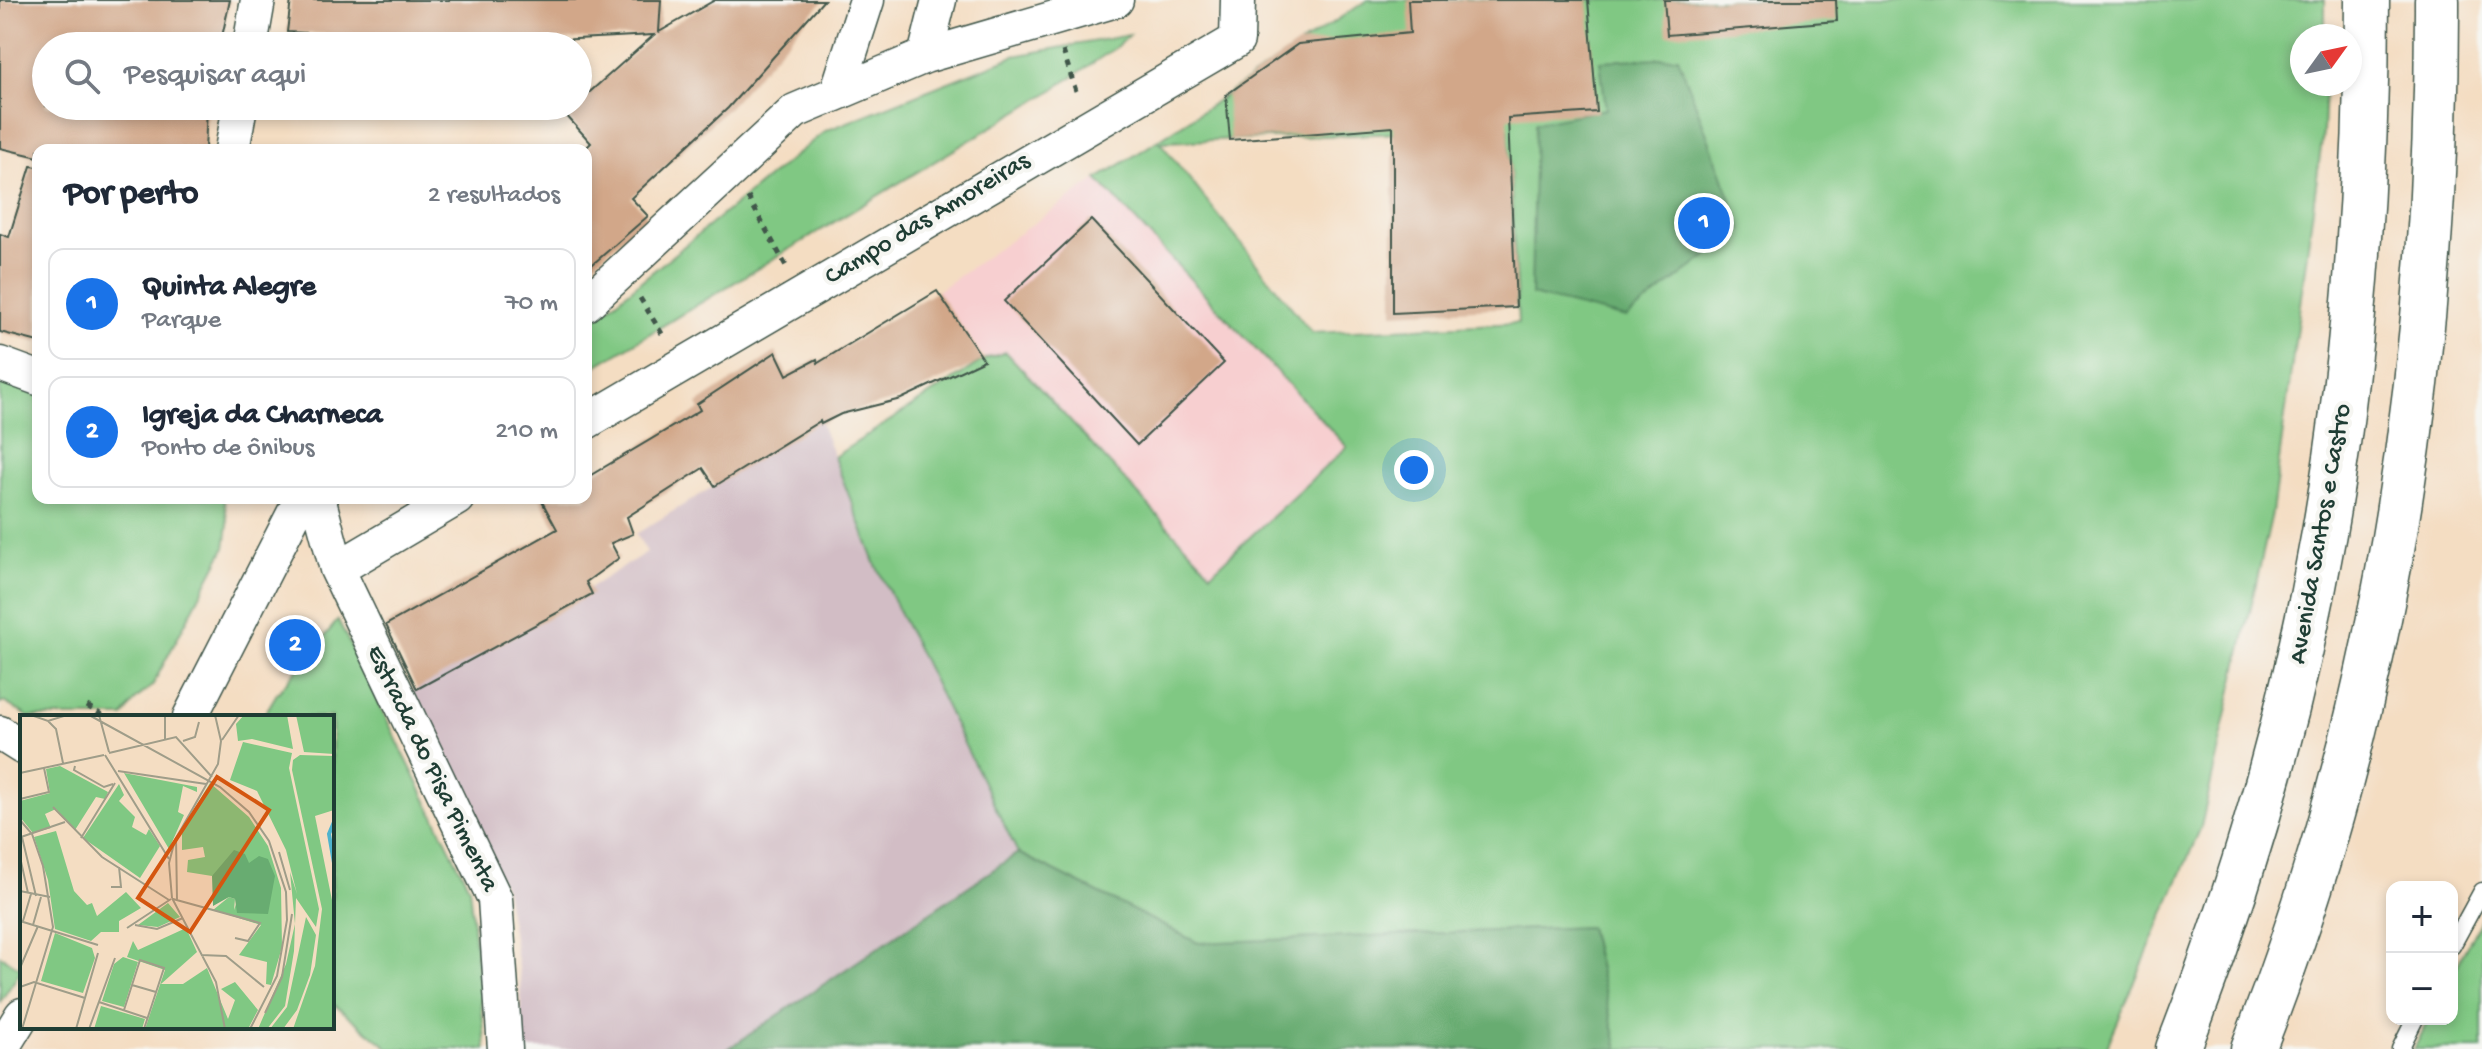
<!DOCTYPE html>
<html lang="pt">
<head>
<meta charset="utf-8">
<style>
  :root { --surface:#fff; --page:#f6f6f7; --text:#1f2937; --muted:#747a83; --line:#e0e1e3; --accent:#1a73e8 }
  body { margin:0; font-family:"Gochi Hand",sans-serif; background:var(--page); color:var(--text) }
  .controls { position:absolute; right:24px; bottom:24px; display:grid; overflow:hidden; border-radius:16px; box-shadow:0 4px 12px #0003 }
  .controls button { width:72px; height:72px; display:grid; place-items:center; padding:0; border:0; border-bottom:2px solid var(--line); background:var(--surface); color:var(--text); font:40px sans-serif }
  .compass { position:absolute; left:2290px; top:24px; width:72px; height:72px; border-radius:50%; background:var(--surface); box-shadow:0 4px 12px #0003; rotate:57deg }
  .you { position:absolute; left:1414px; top:470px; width:28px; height:28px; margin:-20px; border:6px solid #fff; border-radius:50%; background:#1a73e8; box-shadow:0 0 0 12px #1a73e833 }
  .badge { display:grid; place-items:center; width:52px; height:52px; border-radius:50%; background:var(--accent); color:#fff; font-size:26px; font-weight:700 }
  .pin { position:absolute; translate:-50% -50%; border:4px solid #fff; box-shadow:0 2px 8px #0006 }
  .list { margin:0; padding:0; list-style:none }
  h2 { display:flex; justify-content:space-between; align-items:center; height:104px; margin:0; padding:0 32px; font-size:34px }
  h2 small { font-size:26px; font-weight:400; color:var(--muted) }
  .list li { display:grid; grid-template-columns:52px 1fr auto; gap:24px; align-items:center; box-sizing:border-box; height:112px; margin:0 16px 16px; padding:0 16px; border:2px solid var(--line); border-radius:16px }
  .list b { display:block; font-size:30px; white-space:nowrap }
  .list p { margin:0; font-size:26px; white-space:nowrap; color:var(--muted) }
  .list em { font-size:26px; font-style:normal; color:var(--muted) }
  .icon { flex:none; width:44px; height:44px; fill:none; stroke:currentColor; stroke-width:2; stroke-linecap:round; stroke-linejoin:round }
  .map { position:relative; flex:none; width:2482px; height:1049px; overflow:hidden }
  .search { position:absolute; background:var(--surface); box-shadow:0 4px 12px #0003; left:32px; top:32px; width:560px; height:88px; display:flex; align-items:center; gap:20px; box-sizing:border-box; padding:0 28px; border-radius:44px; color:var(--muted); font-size:30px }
  .panel { position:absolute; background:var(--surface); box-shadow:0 4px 12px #0003; left:32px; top:144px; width:560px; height:360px; border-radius:16px }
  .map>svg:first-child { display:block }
  .built { fill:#f7cfd0 }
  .industrial { fill:#d2bdc5 }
  .green { fill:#80c883; stroke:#50825c; stroke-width:2; fill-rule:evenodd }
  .forest { fill:#68ac71; stroke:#447452; stroke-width:2 }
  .building { fill:#d2a789 }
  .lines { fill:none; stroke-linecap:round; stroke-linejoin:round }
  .service-casing { stroke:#3f5549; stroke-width:19 }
  .minor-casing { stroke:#3f5549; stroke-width:37 }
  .primary-casing { stroke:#3f5549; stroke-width:47 }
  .path { stroke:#3f5549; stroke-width:5; stroke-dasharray:6 6; stroke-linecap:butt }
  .service { stroke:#fff; stroke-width:16 }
  .minor { stroke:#fff; stroke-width:34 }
  .primary { stroke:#fff; stroke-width:44 }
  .labels { text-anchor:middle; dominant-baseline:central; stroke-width:8; stroke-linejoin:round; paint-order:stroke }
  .street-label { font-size:26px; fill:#1f3d34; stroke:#f6f6f2 }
  .inset-river { fill:none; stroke:#4eb3cd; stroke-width:4 }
  .inset-road { fill:none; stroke:#9f9d89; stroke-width:2 }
  .view { fill:#d45610; fill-opacity:0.15; stroke:#d45610; stroke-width:4 }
  .inset-edge { fill:none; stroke:#1f3d34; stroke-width:4 }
</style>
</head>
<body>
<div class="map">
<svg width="2482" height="1049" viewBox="0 0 2482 1049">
  <rect width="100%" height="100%" fill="#f6f6f2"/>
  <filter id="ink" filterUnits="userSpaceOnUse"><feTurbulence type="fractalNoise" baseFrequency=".0125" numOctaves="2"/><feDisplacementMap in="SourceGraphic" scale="16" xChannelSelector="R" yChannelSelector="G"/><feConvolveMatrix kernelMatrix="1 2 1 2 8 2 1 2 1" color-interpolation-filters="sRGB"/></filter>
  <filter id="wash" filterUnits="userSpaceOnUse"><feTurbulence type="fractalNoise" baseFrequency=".006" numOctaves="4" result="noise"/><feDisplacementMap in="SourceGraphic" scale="32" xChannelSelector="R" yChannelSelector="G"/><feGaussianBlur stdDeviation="1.8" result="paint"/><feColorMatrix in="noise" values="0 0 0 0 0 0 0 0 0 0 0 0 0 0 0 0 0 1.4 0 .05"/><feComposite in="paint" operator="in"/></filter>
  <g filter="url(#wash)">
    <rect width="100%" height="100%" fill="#f4ddc2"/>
    <path class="built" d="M1097,179L1347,447L1211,574L1006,353L985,359L937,291Z"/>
    <path class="industrial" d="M820,421L876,565L1018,853L728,1049H522L520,979L505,889L411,692L592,594L589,588L647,552L636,534Z"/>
    <path class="green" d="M1368,0H2325V36H2302V84H2325L2323,133L2272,513L2201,827L2106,1049H1618L1589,927L1198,943L1018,853L876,565L834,457L985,359L1006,352L1211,573L1347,447L1097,179C1190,123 1276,58 1368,0ZM1508,129L1518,323L1312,333L1160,142Z
      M1129,35L1115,48L1048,93L586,372V326L825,131L1014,56Z
      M0,382L38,395V498H223L224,501L228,524L225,548L152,686L136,699L123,717H29L4,702L0,704Z
      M338,620L469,887L486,1049H390L332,1003V717H263L276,695Z
      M2482,917V1049H2414L2429,1019H2452V975Z
      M0,955L22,969L0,1002Z"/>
    <path class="forest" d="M1678,57L1742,229L1626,318L1531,295L1535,123L1606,109L1600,61Z
      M1018,853L1198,943L1589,927L1618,1049H728Z"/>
    <g id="blocks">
      <path class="building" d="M0,0H230L220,46H46V106H207L205,150H38V157L0,148Z
        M291,0H661L659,32L715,0H824L728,108L631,198L648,216L586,270V148L591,143L565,114L654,35L497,43L287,32Z
        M1408,0H1588L1597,112L1508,118L1516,307L1393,313V127L1230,140L1226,95L1298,44L1410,33Z
        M1664,0H1836L1837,21L1667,35Z
        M31,166L38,167V342L0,332V234L9,237Z
        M1091,220L1224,363L1137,445L1004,301Z
        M937,291L984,360L901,399L841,414L821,424L820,421L715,486L703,468L627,517L633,534L611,543L619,558L586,582L592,594L417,689L386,625L557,529L540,498H586V478L700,410L697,404L776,352L787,375L817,359L818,363Z"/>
    </g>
  </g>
  <g filter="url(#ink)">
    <use href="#blocks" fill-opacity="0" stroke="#3f5549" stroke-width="2"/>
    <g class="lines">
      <defs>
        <path id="service" d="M2452,946L2482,891
          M2400,1049L2415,1019"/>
        <path id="minor" d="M250,46L258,0
          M925,56L939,0
          M838,90L867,0
          M232,150L240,106
          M586,304L795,111L925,56L1116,0
          M0,364L38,378
          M586,422L1237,40L1238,0
          M318,498L337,569L495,899L505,1049
          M337,569L457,498
          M190,717L302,498
          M0,733L22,747
          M1,1049L22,1015"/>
        <path id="primary" d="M2178,1049C2315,701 2367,372 2367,0
          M2253,1049C2385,713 2438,360 2437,0"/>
      </defs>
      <use href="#service" class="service-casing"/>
      <use href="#minor" class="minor-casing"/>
      <use href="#primary" class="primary-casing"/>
      <path class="path" d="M1063,51L1077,94
        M748,197L786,266
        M640,298L664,337
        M87,706L105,717"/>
      <use href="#service" class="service"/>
      <use href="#minor" class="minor"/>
      <use href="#primary" class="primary"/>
    </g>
  </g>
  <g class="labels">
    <g class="street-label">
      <text transform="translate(928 220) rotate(-31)">Campo das Amoreiras</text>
      <text transform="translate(2322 534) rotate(-80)">Avenida Santos e Castro</text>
      <text transform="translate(431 769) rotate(64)">Estrada do Pisa Pimenta</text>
    </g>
  </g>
  <g transform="translate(20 715)">
    <rect width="314" height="314" fill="#f4ddc2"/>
    <path d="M224,0H267L273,34L232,24L218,26L216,9ZM276,0H314V39L284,37ZM223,27L272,38L269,53L299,194L296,212L276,183L274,236L265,291L247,314H238L266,249L275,209L270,157L277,179L266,135L237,76L210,65ZM280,40L314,41V95L295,101L314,195L312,314H273L295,251L302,194L272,55L273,45ZM40,51L88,77L85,84L76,82L55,115L36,94L25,99L31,113L13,118L0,102V86L30,78L26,54ZM104,58L177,72V77L163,71L158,97L164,100L149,134ZM190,68L229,102L248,131L261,173L262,232L251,270L246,269L247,247L219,240L241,210L193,195L209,182L215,184L214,195L230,148L192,161L167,157L168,145L185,142L183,132L162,135V114ZM99,69L104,80L99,86L115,102L112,112L126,120L129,114L140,131L120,163L63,123ZM36,116L54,176L67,190L72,188L77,201L106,177L121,193L99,206V217H81L71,226L35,214L28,165L14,122ZM148,188L160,202L138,212L118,210ZM286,202L296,220L290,260L277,295L263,314H250L267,292ZM166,213L177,237L141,269H163L187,253L208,304L215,285L201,274L215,267L238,295L228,314H125L145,255L107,242L113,226L118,235ZM35,218L72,233L75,243L63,278L21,266ZM103,242L118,247L104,292L82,286L94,249ZM81,291L125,304L122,314H74Z" fill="#80c883"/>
    <path d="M214,135L225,139L229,148L239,141L248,144L255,161L248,199L217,198L215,184L209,182L193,191L192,161Z" fill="#68ac71"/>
    <path class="inset-river" d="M314,107L309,119L314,148"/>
    <path class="inset-road" d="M11,0L28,6L47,0M69,0L200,72L229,97L249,126L266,177L267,205L257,261L230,314M79,0L89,37M115,0L145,1V24M28,6L36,14L43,48M202,25L219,0M163,26L175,22L179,7M89,38L156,22L192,62M85,40L149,144M55,51L54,55L84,72L93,69M98,56L186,69M0,58L84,40M0,84L29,77L24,53M33,92L82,142L149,185M0,105L12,119L23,151L33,212L2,314M1,122L45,107M2,122L16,181M156,122L157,185M61,123L95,68M259,137L270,175M0,142L8,178M91,172H101L99,152M0,176L30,182M152,183L149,148L155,125L198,49L201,26L195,0M152,183L196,267L205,314M153,184L240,208L228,226L215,223M0,206L78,230M3,206L11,179M13,210L21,182M115,210L137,214L163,203M107,213L151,184M181,240L206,241L244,272M0,253L18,211M112,270L136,277M0,272L14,267L65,283M79,287L127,303M104,295L120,245L144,253L124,314M245,298L262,262L272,199M56,314L78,238M69,314L95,243"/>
    <path class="view" d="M197,62L249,95L170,217L118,183Z"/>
    <rect width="314" height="314" class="inset-edge"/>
  </g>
</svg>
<div class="controls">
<button>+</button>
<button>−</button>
</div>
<svg class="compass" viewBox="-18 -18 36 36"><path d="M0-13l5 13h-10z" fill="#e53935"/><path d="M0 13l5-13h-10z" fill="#747a83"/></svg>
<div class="you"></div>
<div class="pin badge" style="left:1704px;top:223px">1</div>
<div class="pin badge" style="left:295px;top:645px">2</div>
<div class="search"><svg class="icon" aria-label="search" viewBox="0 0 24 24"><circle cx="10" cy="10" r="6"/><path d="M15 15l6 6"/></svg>Pesquisar aqui</div>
<section class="panel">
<h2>Por perto<small>2 resultados</small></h2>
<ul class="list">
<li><span class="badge">1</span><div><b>Quinta Alegre</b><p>Parque</p></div><em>70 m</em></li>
<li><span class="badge">2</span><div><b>Igreja da Charneca</b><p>Ponto de ônibus</p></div><em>210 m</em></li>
</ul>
</section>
</div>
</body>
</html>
